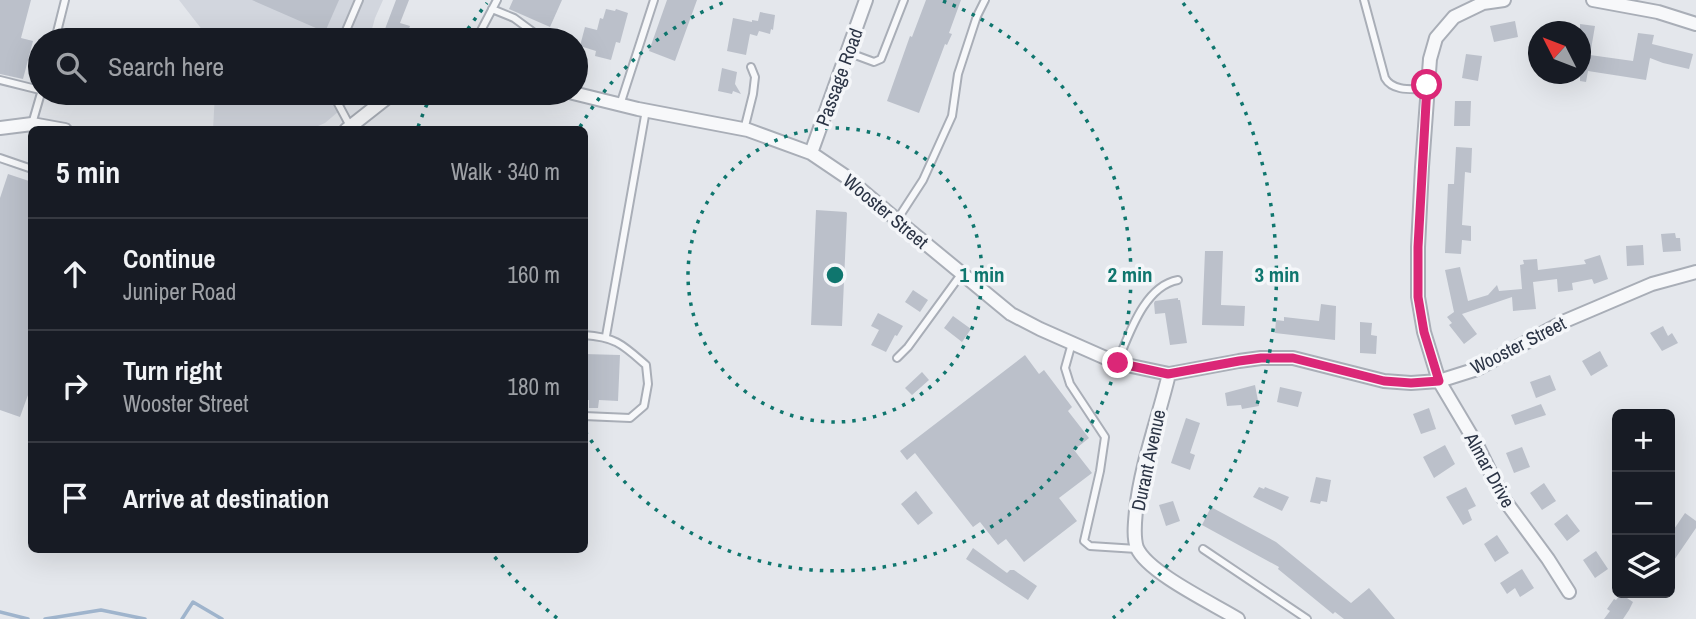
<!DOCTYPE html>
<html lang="en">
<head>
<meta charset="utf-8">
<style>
  :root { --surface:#171b24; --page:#242831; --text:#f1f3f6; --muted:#9ea1a6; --line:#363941 }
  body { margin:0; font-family:"Archivo Narrow",sans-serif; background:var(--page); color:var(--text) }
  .controls { position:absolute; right:21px; bottom:21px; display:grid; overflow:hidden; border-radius:10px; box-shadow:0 7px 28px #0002 }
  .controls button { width:63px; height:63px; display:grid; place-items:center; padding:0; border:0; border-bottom:2px solid var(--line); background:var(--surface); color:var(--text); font:35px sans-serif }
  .compass { position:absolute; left:1528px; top:21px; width:63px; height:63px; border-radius:50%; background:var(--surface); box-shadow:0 7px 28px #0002; rotate:312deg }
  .stop { position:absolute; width:21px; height:21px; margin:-16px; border:5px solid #db2777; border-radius:50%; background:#fff }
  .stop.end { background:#db2777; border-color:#fff; box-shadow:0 2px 7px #0008 }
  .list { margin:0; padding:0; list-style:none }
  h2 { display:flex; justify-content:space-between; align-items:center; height:91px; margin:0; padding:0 28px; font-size:30px }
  h2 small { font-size:23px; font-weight:400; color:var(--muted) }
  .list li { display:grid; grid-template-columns:46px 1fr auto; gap:21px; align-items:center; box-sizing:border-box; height:112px; padding:0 28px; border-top:2px solid var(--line) }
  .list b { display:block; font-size:26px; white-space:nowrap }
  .list p { margin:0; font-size:23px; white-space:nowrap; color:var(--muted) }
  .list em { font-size:23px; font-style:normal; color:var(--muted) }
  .icon { flex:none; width:38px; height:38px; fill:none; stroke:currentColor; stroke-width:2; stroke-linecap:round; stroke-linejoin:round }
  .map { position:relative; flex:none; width:1696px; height:619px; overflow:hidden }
  .search { position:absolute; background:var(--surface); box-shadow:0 7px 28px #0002; left:28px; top:28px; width:560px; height:77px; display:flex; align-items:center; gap:18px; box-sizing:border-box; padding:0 24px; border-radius:38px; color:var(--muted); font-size:26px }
  .panel { position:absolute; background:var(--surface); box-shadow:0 7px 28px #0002; left:28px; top:126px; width:560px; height:427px; border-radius:10px }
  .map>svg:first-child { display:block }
  .built { fill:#d2d6de }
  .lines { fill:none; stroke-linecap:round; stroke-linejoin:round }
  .stream { stroke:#9fb4cc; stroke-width:3.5 }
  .building { fill:#bbc0ca }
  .lane-casing { stroke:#a9aeb7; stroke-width:10 }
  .street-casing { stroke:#a9aeb7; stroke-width:16 }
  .lane { stroke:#f7f8fa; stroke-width:6 }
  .street { stroke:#f7f8fa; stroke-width:12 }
  .route { stroke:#db2777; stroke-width:9 }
  .ring { fill:none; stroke:#0f766e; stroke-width:3.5; stroke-dasharray:3.5 7 }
  .labels { text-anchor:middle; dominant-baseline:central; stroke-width:7; stroke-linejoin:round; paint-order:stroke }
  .street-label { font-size:19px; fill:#2b3445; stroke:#f4f6f9 }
  .centre { fill:#0f766e; stroke:#f4f6f9; stroke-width:3.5 }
  .ring-label { font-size:21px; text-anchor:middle; font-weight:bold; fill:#0f766e; stroke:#f4f6f9; stroke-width:7; stroke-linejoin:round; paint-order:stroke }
</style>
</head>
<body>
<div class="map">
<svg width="1696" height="619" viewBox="0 0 1696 619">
  <rect width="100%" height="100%" fill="#e4e7ec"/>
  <path class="built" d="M179,0H383L375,18L369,40H210Z
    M215,93H355L353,99L325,123L311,129L213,130Z"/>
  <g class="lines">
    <path class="stream" d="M0,612L28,619
      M45,619L101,610L145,619
      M182,619L193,602L222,619"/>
  </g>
  <path class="building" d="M0,0H31L21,38L33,41L23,79L0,74Z
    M252,0H339L325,32Z
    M396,0H409L400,23L410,26L406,37L385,29Z
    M513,0H562L550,27L509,9Z
    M667,0H697L675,61L649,51Z
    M926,0H961L949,33L952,34L947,45L945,44L919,113L887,101L910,36L912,37Z
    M606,9L615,11L616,9L628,13L620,43L616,42L611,60L595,56L596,51L580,46L585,27L597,30L600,18L603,19Z
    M760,12L775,15L773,30L771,29L770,34L759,31L757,36L750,34L746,55L727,51L733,18L752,22V20L758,21Z
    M1515,21L1518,37L1494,42L1490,26Z
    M1580,24L1595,26L1590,55L1633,61L1638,33L1654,35L1652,44L1693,54L1689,69L1663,63L1650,58L1646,80L1588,71L1586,82L1580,81Z
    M1466,54L1482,56L1478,81L1462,78Z
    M722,68L737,72L735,84L741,94L733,91L732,94L718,91Z
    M1455,101H1471L1470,126H1454Z
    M1456,147L1472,148L1471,173L1465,172L1462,225L1471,226V241L1462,240L1461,254L1445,253L1448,184H1454Z
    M8,174L32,182V384L20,417L0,410V198Z
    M816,210L846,212L847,213L842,326L811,325Z
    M1675,233L1676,238H1680L1681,251L1663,252L1661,234Z
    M1643,245L1644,265L1627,266L1626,246Z
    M1205,251H1223L1221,305L1245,306L1244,326L1202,325Z
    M1600,255L1608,279L1594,284L1592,279L1572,283L1573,290L1558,292L1557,279L1533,282L1536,309L1513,311L1512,297L1462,314L1477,334L1464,344L1449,325L1452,323L1447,317L1454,312L1445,270L1460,267L1468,301L1488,295L1497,285L1499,291L1522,289L1520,265L1524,264L1523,260L1537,259L1538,270L1586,264L1584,260Z
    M913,290L928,300L920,312L905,302Z
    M1178,298V300H1180L1187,343L1170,345L1165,313L1155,314L1154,303L1155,301Z
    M1321,304L1336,306L1335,340L1275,333L1276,320L1284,321V317L1319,321Z
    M878,313L903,326L897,336L895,335L886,352L871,345L879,330L871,326Z
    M953,316L971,329L962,342L944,328Z
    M1360,322L1372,323L1371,335L1377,336L1376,354L1360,353Z
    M1663,326L1668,336L1672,333L1678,343L1662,351L1650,333Z
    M1600,351L1608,366L1591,376L1582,361Z
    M584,354L620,355L618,401L599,400L598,408H589V400H584Z
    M1025,355L1039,374L1044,370L1072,407L1068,411L1089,438L1074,450L1092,473L1059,498L1077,521L1024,562L1006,539L998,545L980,522L973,527L915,453L907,460L900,451Z
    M922,372L929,380L912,395L905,388Z
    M1550,375L1556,390L1536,398L1530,382Z
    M1255,385L1259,406L1242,409L1241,405L1227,406L1225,393Z
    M1280,387L1302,392L1298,407L1277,402Z
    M1541,404L1546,415L1515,425L1511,415Z
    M1429,408L1436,429L1421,434L1413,414Z
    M1186,418L1200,423L1190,453L1195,455L1190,470L1171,463Z
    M1445,445L1455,464L1434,478L1423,457Z
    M1522,447L1530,467L1514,473L1506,453Z
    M1316,477L1331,480L1327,502L1321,501L1320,504L1310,502Z
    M1544,483L1556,501L1542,510L1530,493Z
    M1259,487L1264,489L1265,487L1289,497L1282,511L1253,497Z
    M1466,487L1476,506L1468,510L1472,520L1463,525L1446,497Z
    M916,491L933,513L918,525L901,504Z
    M1173,501L1180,521L1166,526L1159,505Z
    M1211,507L1276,542L1351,603L1369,588L1395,619H1344L1335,612L1333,614L1278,569L1279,567L1202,525Z
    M1685,513L1696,521V528L1670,566V535Z
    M1567,514L1580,531L1567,541L1554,524Z
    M1497,535L1509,553L1495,562L1484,544Z
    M973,548L1007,573L1010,570H1014L1037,586L1028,600L966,559Z
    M1596,551L1608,569L1595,578L1583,560Z
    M1522,569L1534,588L1520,597L1515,588L1507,594L1500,583Z
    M1621,594L1633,602L1629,610L1623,619H1604L1610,611L1607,609L1614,599L1616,600Z"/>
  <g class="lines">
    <defs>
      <path id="lane" d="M1364,0L1385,78C1393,92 1413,89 1427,89
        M492,9L514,18L533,32L532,40
        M55,40L65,0
        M342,40L359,0
        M476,40L497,0
        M847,52L874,62L881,59L904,0
        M0,80L40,90
        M335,93V98L350,126
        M620,105L654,0
        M32,124L41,93
        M744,130L753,94L755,77L751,67
        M0,158L32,169
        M897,220L923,180L952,116L958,74L977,16L985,0
        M584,335C616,337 623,345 646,365L648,384L644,406L630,418L584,416
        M606,336L646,110
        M1072,343L1065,368L1070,384L1105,437L1100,471L1084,541L1090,546L1137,549
        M897,358L908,347L962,273
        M1117,363C1129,335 1144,286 1178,280
        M1203,549L1307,619"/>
      <path id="street" d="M1504,0L1483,3L1454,17L1436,38L1430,59L1422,167L1418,247V297L1424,332L1439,381L1477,445L1503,498L1548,559L1569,592
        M1593,0L1658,12L1696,24
        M573,93L638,109L748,130L811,153L845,176L897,220L1011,314L1040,329L1117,363L1169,374L1239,361L1261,358H1293L1384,381L1411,383L1439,381L1477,369L1565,321L1652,284L1696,272
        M0,128L32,124L65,130
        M346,130L393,93
        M811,153L866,0
        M1169,374C1158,420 1141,464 1136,510C1135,522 1133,537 1137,548C1148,573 1214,604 1238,619"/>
    </defs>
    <use href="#lane" class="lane-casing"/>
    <use href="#street" class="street-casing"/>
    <use href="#lane" class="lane"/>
    <use href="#street" class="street"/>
  </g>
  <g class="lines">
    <path class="route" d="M1118,363L1168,374L1239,361L1261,358H1293L1384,381L1411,383L1439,381L1424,332L1418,297V247L1427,85"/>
  </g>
  <g class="ring">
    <circle cx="835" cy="275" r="147"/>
    <path d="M580 127A295 295 0 0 1 727 1M943 1A295 295 0 1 1 585 431"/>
    <path d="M557 618A442 442 0 0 1 489 550M418 127A442 442 0 0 1 431 95M462 38A442 442 0 0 1 487 3M1183 3A442 442 0 0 1 1113 618"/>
  </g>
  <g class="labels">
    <g class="street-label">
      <text transform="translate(839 77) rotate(-70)">Passage Road</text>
      <text transform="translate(886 211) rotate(40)">Wooster Street</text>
      <text transform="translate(1518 345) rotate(-27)">Wooster Street</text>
      <text transform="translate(1148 460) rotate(-78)">Durant Avenue</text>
      <text transform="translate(1490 470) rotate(61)">Almar Drive</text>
    </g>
  </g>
  <circle cx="835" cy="275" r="10" class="centre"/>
  <g class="ring-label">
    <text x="982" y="282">1 min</text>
    <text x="1130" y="282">2 min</text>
    <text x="1277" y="282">3 min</text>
  </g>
</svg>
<div class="controls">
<button>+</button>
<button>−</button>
<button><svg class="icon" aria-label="layers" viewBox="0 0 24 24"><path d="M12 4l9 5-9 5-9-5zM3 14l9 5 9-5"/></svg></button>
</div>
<svg class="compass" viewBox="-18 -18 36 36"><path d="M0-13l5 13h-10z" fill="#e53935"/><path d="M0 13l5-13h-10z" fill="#9ea1a6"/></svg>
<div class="stop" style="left:1427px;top:85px"></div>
<div class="stop end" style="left:1118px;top:363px"></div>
<div class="search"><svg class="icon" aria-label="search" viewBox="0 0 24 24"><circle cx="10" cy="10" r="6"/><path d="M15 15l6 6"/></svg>Search here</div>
<section class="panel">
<h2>5 min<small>Walk · 340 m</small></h2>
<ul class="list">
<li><svg class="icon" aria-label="ahead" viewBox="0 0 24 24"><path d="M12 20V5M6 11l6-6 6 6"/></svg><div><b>Continue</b><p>Juniper Road</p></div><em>160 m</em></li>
<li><svg class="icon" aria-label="right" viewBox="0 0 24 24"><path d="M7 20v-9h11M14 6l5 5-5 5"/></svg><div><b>Turn right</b><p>Wooster Street</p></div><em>180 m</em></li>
<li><svg class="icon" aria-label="arrive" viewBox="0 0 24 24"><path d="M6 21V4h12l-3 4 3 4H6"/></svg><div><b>Arrive at destination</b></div></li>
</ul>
</section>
</div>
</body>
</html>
